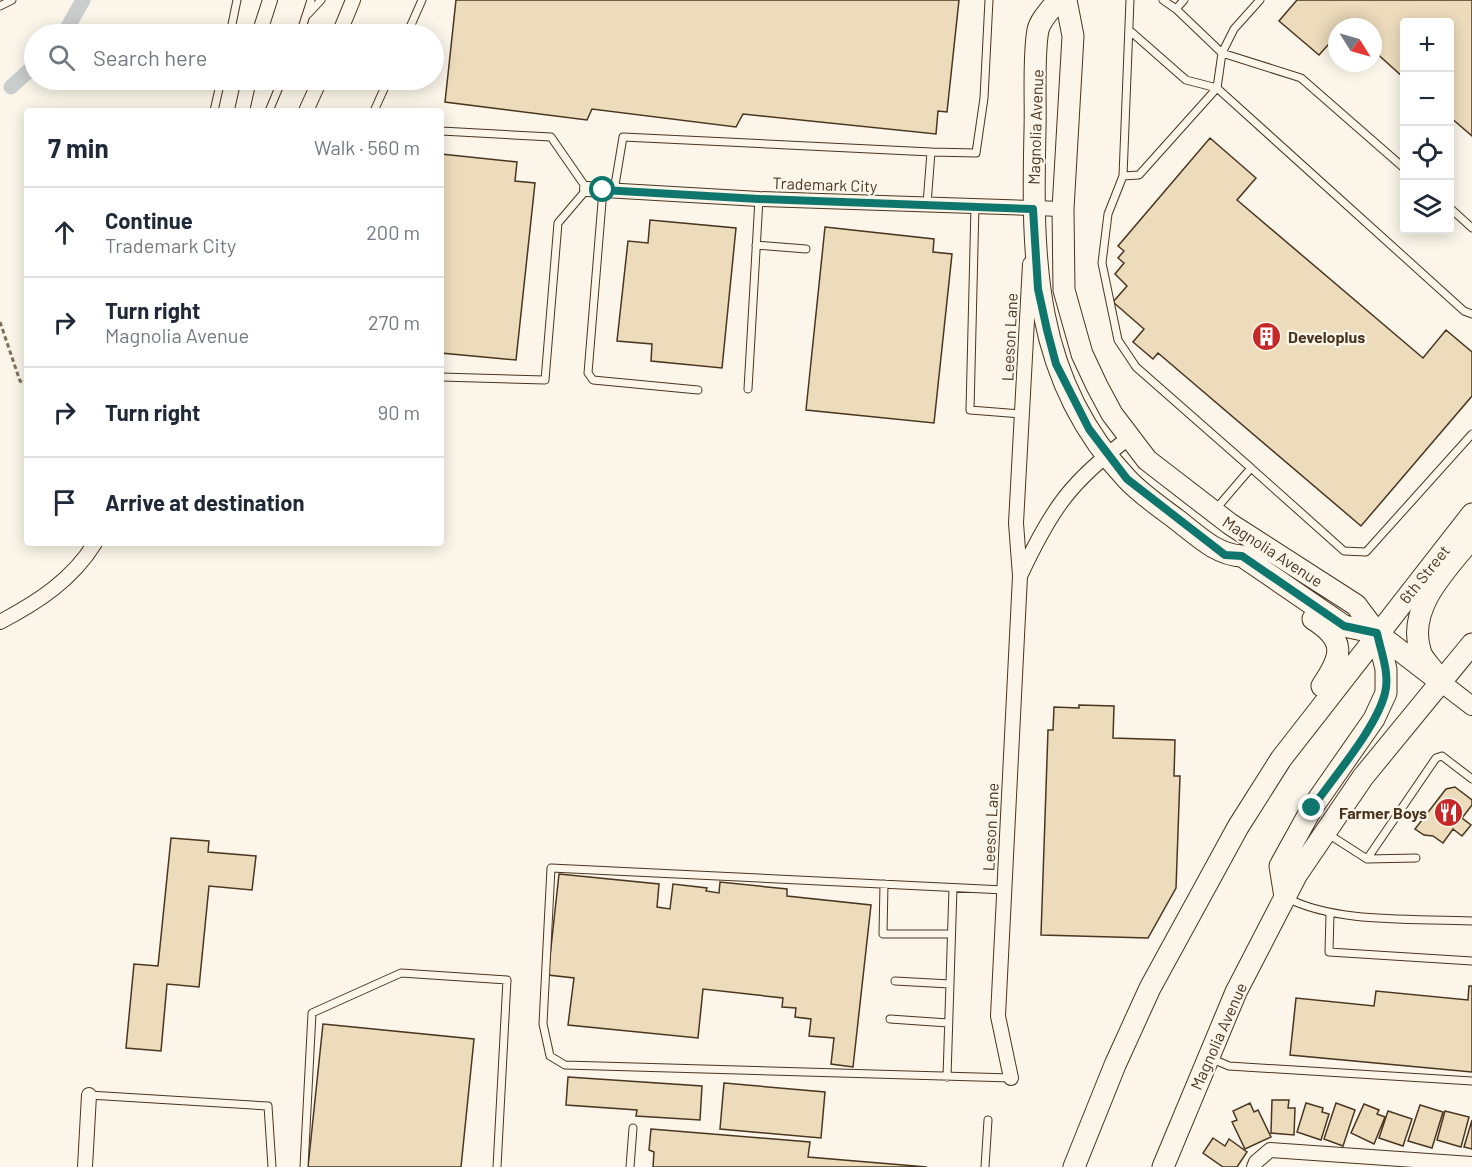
<!DOCTYPE html>
<html lang="en">
<head>
<meta charset="utf-8">
<style>
  :root { --surface:#fff; --page:#f6f6f7; --text:#1f2937; --muted:#747a83; --line:#e0e1e3 }
  body { margin:0; font-family:Barlow,sans-serif; background:var(--page); color:var(--text) }
  .controls { position:absolute; right:18px; top:18px; display:grid; overflow:hidden; border-radius:6px; box-shadow:0 3px 15px #0003 }
  .controls button { width:54px; height:54px; display:grid; place-items:center; padding:0; border:0; border-bottom:2px solid var(--line); background:var(--surface); color:var(--text); font:30px sans-serif }
  .compass { position:absolute; left:1328px; top:18px; width:54px; height:54px; border-radius:50%; background:var(--surface); box-shadow:0 3px 15px #0003; rotate:127deg }
  .stop { position:absolute; width:18px; height:18px; margin:-14px; border:4px solid #0f766e; border-radius:50%; background:#fff }
  .stop.end { background:#0f766e; border-color:#fff; box-shadow:0 2px 6px #0008 }
  .list { margin:0; padding:0; list-style:none }
  h2 { display:flex; justify-content:space-between; align-items:center; height:78px; margin:0; padding:0 24px; font-size:26px }
  h2 small { font-size:20px; font-weight:400; color:var(--muted) }
  .list li { display:grid; grid-template-columns:39px 1fr auto; gap:18px; align-items:center; box-sizing:border-box; height:90px; padding:0 24px; border-top:2px solid var(--line) }
  .list b { display:block; font-size:22px; white-space:nowrap }
  .list p { margin:0; font-size:20px; white-space:nowrap; color:var(--muted) }
  .list em { font-size:20px; font-style:normal; color:var(--muted) }
  .icon { flex:none; width:33px; height:33px; fill:none; stroke:currentColor; stroke-width:2; stroke-linecap:round; stroke-linejoin:round }
  .map { position:relative; flex:none; width:1472px; height:1167px; overflow:hidden }
  .search { position:absolute; background:var(--surface); box-shadow:0 3px 15px #0003; left:24px; top:24px; width:420px; height:66px; display:flex; align-items:center; gap:15px; box-sizing:border-box; padding:0 21px; border-radius:33px; color:var(--muted); font-size:22px }
  .panel { position:absolute; background:var(--surface); box-shadow:0 3px 15px #0003; left:24px; top:108px; width:420px; height:438px; border-radius:6px }
  .map>svg:first-child { display:block }
  .lines { fill:none; stroke-linecap:round; stroke-linejoin:round }
  .canal { stroke:#c9cecd; stroke-width:15 }
  .building { fill:#ecdcbc; stroke:#4a3520; stroke-width:1.5 }
  .service-casing { stroke:#4a3520; stroke-width:9 }
  .minor-casing { stroke:#4a3520; stroke-width:16 }
  .secondary-casing { stroke:#4a3520; stroke-width:20 }
  .primary-casing { stroke:#4a3520; stroke-width:23 }
  .path { stroke:#7f6f5c; stroke-width:3; stroke-dasharray:4.5 3; stroke-linecap:butt }
  .service { stroke:#fbf6e9; stroke-width:7 }
  .minor { stroke:#fbf6e9; stroke-width:14 }
  .secondary { stroke:#fbf6e9; stroke-width:18 }
  .primary { stroke:#fbf6e9; stroke-width:21 }
  .route { stroke:#0f766e; stroke-width:8 }
  .labels { text-anchor:middle; dominant-baseline:central; stroke-width:4.5; stroke-linejoin:round; paint-order:stroke }
  .street-label { font-size:16px; fill:#4a3520; stroke:#fbf6e9 }
  .poi-label { font-size:16px; font-weight:bold; fill:#4a3520; stroke:#fbf6e9; text-anchor:start }
</style>
</head>
<body>
<div class="map">
<svg width="1472" height="1167" viewBox="0 0 1472 1167">
  <rect width="100%" height="100%" fill="#fbf6e9"/>
  <g class="lines">
    <path class="canal" d="M64,34L83,0
      M11,87L34,66"/>
  </g>
  <path class="building" d="M456,0H959L947,112L938,111L936,134L743,114L736,127L592,109L587,120L445,102Z
    M1297,0H1472V136L1450,117V22H1404V78L1373,50V27H1337V35L1319,55L1279,21Z
    M1210,138L1256,178L1237,200L1423,358L1446,330L1472,352V396L1361,526L1158,353L1153,359L1133,342L1144,329L1113,302L1127,286L1115,274L1124,263L1118,258L1124,251L1118,246Z
    M441,154L517,162L515,181L535,183L516,360L441,353Z
    M650,220L736,228L722,368L651,361L652,344L617,341L628,241L648,243Z
    M825,227L934,239L933,252L952,254L934,423L806,410Z
    M1079,705L1114,706L1113,738L1175,740L1174,776H1180L1176,888L1148,938L1041,935L1048,730H1053L1054,707L1079,708Z
    M1455,787L1472,800V805L1462,818L1471,825L1462,836L1453,829L1443,843L1433,836L1424,835L1415,829L1446,789Z
    M171,838L209,841L208,852L256,856L252,890L209,886L199,987L167,984L161,1051L126,1048L134,964L158,966Z
    M559,874L659,884L657,907L670,909L673,884L707,888L706,891L719,893L720,882L787,889V896L871,905L853,1067L831,1064L834,1038L809,1036L811,1019L795,1017L796,1008L782,1007L783,998L703,989L698,1038L568,1025L574,978L548,975Z
    M1469,986H1472V1072L1290,1055L1296,998L1374,1006L1376,991L1468,1000Z
    M323,1024L474,1039L461,1167H308Z
    M568,1077L702,1086L700,1120L636,1116L637,1110L566,1105Z
    M724,1083L825,1092L821,1138L720,1129Z
    M1272,1100H1289L1288,1108H1295L1294,1135L1271,1133Z
    M1250,1103L1254,1112L1258,1110L1271,1137L1245,1149L1232,1122L1237,1120L1233,1111Z
    M1306,1103L1323,1108L1322,1112L1329,1114L1321,1140L1297,1132Z
    M1336,1103L1355,1110L1343,1146L1324,1139Z
    M1364,1104L1379,1110L1377,1114L1385,1117L1374,1144L1351,1133Z
    M1420,1105L1443,1112L1432,1148L1408,1141Z
    M1388,1111L1412,1119L1403,1146L1379,1138Z
    M1445,1111L1469,1117L1461,1147L1437,1140Z
    M1472,1120V1149L1464,1147Z
    M651,1129L810,1142L808,1157L927,1167H653L654,1152L649,1150Z
    M1213,1138L1225,1146L1229,1139L1247,1152L1237,1167H1223L1203,1153Z"/>
  <g class="lines">
    <defs>
      <path id="service" d="M1130,0L1123,176L1108,214L1102,263L1118,340L1136,367L1251,468
        M1163,0L1176,9L1222,53L1217,88L1464,311L1472,314
        M1260,0L1234,29L1222,53L1301,78L1404,168
        M0,6L12,0
        M1176,9L1184,0
        M308,14L321,0
        M230,34L237,0
        M300,34L311,0
        M407,34L422,0
        M214,111L221,80
        M269,111L282,80
        M374,111L388,80
        M441,131L551,137L587,189L558,223L545,380L441,377
        M1123,176L1139,175L1217,88L1186,80L1129,30
        M603,190L588,373L593,380L698,390
        M614,191L623,137L931,152
        M927,204L931,152L976,153L984,98L989,0
        M975,206L970,410L1021,414
        M1450,208L1472,228
        M756,245L806,249
        M748,389L759,199
        M1215,510L1251,468L1344,551L1366,552L1472,434
        M1328,834L1367,859L1436,758L1442,756L1472,779
        M1367,859L1416,858
        M884,884L883,934H951
        M1004,890L551,868L543,1024L550,1056L565,1065L1011,1078
        M1287,898C1338,924 1415,918 1472,921
        M1330,914L1329,952L1472,961
        M895,981L950,984
        M890,1019L948,1023
        M1210,1058L1229,1066L1472,1081
        M947,1077L953,888
        M89,1095L268,1106L272,1167
        M304,1167L312,1013L401,973L507,980L497,1167
        M630,1167L633,1128
        M985,1167L988,1120"/>
      <path id="minor" d="M259,34L270,0
        M339,34L353,0
        M242,111L249,80
        M306,111L320,80
        M587,189L759,199L1063,209
        M1021,574C1052,508 1071,481 1130,437
        M0,622C38,602 72,580 95,543
        M1011,1078L998,1016L1020,576L1016,523L1030,264
        M85,1167L89,1095
        M1254,1167L1256,1162L1270,1150L1472,1164"/>
      <path id="secondary" d="M1442,683L1472,706"/>
      <path id="primary" d="M1058,0C1052,8 1040,20 1038,30C1033,56 1036,101 1035,130C1032,258 1032,379 1127,479C1141,494 1160,507 1176,519C1197,535 1216,555 1242,556L1344,626L1377,633
        M1066,0L1073,36L1063,209L1064,290L1082,354L1097,386L1112,414L1147,460L1230,524L1356,605L1377,633L1442,683
        M1313,619C1346,640 1343,655 1322,686
        M1433,670C1429,665 1421,657 1420,650C1407,607 1447,569 1472,538
        M1285,897L1280,866L1312,808L1374,719L1386,693V669L1377,633
        M1074,1167L1115,1065L1150,988L1238,827L1281,759L1472,514
        M1163,1167L1236,992L1297,874L1363,777L1472,644"/>
    </defs>
    <use href="#service" class="service-casing"/>
    <use href="#minor" class="minor-casing"/>
    <use href="#secondary" class="secondary-casing"/>
    <use href="#primary" class="primary-casing"/>
    <path class="path" d="M0,322L20,381L27,384"/>
    <use href="#service" class="service"/>
    <use href="#minor" class="minor"/>
    <use href="#secondary" class="secondary"/>
    <use href="#primary" class="primary"/>
  </g>
  <g class="lines">
    <path class="route" d="M603,190L759,199L1033,209L1038,289L1047,330L1056,364L1089,429L1127,479L1225,555L1242,556L1344,626L1377,633C1381,652 1390,674 1385,693C1377,727 1333,778 1312,808"/>
  </g>
  <defs>
    <symbol id="building-disc" viewBox="-11 -11 22 22"><circle r="9.5" fill="#c62828" stroke="#fbf6e9"/><path d="M-4-6H4V6H1V3H-1V6H-4ZM-2.5-4.3h1.7v1.8h-1.7ZM.8-4.3h1.7v1.8H.8ZM-2.5-1h1.7V.8h-1.7ZM.8-1h1.7V.8H.8Z" fill="#fff"/></symbol>
    <symbol id="restaurant-disc" viewBox="-11 -11 22 22"><circle r="9.5" fill="#c62828" stroke="#fbf6e9"/><path d="M-5-6h1v4h1v-4h1v4h1v-4h1v5L-1.5 .5V6h-2V.5L-5-1ZM5-6V6H3V1.5H1.5Q1.5-4 5-6Z" fill="#fff"/></symbol>
  </defs>
  <g fill-rule="evenodd">
    <use href="#building-disc" x="1250" y="320" width="33" height="33"/>
    <use href="#restaurant-disc" x="1432" y="796" width="33" height="33"/>
  </g>
  <g class="labels">
    <g class="street-label">
      <text transform="translate(1035 127) rotate(-88)">Magnolia Avenue</text>
      <text transform="translate(825 184) rotate(2)">Trademark City</text>
      <text transform="translate(1009 337) rotate(-87)">Leeson Lane</text>
      <text transform="translate(1273 551) rotate(33)">Magnolia Avenue</text>
      <text transform="translate(1424 574) rotate(-51)">6th Street</text>
      <text transform="translate(990 827) rotate(-87)">Leeson Lane</text>
      <text transform="translate(1218 1036) rotate(-66)">Magnolia Avenue</text>
    </g>
    <g class="poi-label">
      <text x="1288" y="336">Developlus</text>
      <text x="1427" y="812" text-anchor="end">Farmer Boys</text>
    </g>
  </g>
</svg>
<div class="controls">
<button>+</button>
<button>−</button>
<button><svg class="icon" aria-label="locate" viewBox="0 0 24 24"><circle cx="12" cy="12" r="6"/><path d="M12 2v4M12 18v4M2 12h4M18 12h4"/></svg></button>
<button><svg class="icon" aria-label="layers" viewBox="0 0 24 24"><path d="M12 4l9 5-9 5-9-5zM3 14l9 5 9-5"/></svg></button>
</div>
<svg class="compass" viewBox="-18 -18 36 36"><path d="M0-13l5 13h-10z" fill="#e53935"/><path d="M0 13l5-13h-10z" fill="#747a83"/></svg>
<div class="stop" style="left:603px;top:190px"></div>
<div class="stop end" style="left:1312px;top:808px"></div>
<div class="search"><svg class="icon" aria-label="search" viewBox="0 0 24 24"><circle cx="10" cy="10" r="6"/><path d="M15 15l6 6"/></svg>Search here</div>
<section class="panel">
<h2>7 min<small>Walk · 560 m</small></h2>
<ul class="list">
<li><svg class="icon" aria-label="ahead" viewBox="0 0 24 24"><path d="M12 20V5M6 11l6-6 6 6"/></svg><div><b>Continue</b><p>Trademark City</p></div><em>200 m</em></li>
<li><svg class="icon" aria-label="right" viewBox="0 0 24 24"><path d="M7 20v-9h11M14 6l5 5-5 5"/></svg><div><b>Turn right</b><p>Magnolia Avenue</p></div><em>270 m</em></li>
<li><svg class="icon" aria-label="right" viewBox="0 0 24 24"><path d="M7 20v-9h11M14 6l5 5-5 5"/></svg><div><b>Turn right</b></div><em>90 m</em></li>
<li><svg class="icon" aria-label="arrive" viewBox="0 0 24 24"><path d="M6 21V4h12l-3 4 3 4H6"/></svg><div><b>Arrive at destination</b></div></li>
</ul>
</section>
</div>
</body>
</html>
